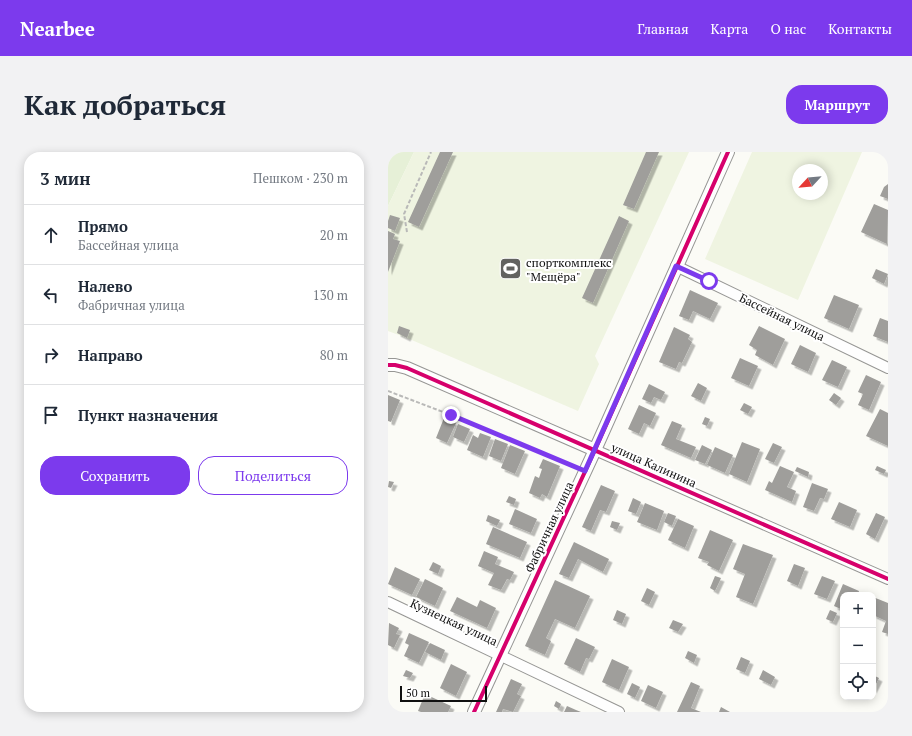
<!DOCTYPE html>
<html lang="ru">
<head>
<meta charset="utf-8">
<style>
  :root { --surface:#fff; --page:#f2f2f3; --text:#1f2937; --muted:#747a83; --line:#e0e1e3; --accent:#7c3aed }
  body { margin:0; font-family:"PT Serif",serif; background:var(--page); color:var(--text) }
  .controls { position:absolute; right:12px; bottom:12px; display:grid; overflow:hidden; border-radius:8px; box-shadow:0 2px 10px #0003 }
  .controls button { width:36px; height:36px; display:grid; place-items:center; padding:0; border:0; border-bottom:1px solid var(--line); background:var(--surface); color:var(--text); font:20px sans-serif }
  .compass { position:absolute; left:404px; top:12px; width:36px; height:36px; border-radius:50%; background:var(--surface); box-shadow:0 2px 10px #0003; rotate:244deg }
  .scale { position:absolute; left:12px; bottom:10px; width:87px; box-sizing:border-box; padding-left:4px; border:2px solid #101010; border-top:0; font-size:11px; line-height:14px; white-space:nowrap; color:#101010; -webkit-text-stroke:3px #fff; paint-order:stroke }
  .stop { position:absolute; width:12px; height:12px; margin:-9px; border:3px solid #7c3aed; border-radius:50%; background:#fff }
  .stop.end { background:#7c3aed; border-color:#fff; box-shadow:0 1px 4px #0008 }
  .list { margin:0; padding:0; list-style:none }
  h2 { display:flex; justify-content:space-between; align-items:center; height:52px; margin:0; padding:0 16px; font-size:17px }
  h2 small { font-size:13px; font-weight:400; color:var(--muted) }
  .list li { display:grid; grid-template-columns:26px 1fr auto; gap:12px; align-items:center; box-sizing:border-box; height:60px; padding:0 16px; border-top:1px solid var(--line) }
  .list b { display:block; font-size:15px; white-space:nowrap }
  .list p { margin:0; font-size:13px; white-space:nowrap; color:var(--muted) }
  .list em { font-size:13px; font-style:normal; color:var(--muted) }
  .actions { display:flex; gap:8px; padding:12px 16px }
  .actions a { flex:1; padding:9px 0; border:1px solid var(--accent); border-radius:16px; text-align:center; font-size:14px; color:var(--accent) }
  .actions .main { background:var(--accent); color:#fff }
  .icon { flex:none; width:22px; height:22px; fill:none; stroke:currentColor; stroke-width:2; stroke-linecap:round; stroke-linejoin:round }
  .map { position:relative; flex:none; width:500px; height:560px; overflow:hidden; border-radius:16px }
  header { display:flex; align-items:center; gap:24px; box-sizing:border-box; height:56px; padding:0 20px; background:var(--accent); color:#fff }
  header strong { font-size:19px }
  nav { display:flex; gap:22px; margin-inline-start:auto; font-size:14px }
  .intro { display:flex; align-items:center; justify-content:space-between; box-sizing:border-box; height:96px; padding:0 24px }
  h1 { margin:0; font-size:28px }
  .button { padding:10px 18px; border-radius:16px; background:var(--accent); color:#fff; font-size:14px; font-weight:700 }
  main { display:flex; gap:24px; padding:0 24px }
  aside { flex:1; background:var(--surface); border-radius:16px; box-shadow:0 2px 10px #0003 }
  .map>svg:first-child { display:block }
  .green { fill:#e6f0d7 }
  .pitch { fill:#eff4e1; fill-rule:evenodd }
  .building { fill:#9f9e9b; filter:url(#shadow) }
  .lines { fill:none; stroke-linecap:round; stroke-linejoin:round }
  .minor-casing { stroke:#969694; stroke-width:12 }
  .tertiary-casing { stroke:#969694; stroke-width:14 }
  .path { stroke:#b9b9b8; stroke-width:2; stroke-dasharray:4 2; stroke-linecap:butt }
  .minor { stroke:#fefefe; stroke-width:10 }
  .tertiary { stroke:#fefefe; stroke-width:12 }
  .cycleway-casing { stroke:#fff; stroke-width:6 }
  .cycleway { stroke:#d6006c; stroke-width:4 }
  .route { stroke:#7c3aed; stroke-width:5 }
  .labels { text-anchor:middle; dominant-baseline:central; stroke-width:4; stroke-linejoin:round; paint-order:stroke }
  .poi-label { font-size:12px; fill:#101010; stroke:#fff; text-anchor:start }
  .street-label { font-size:12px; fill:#101010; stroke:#fff }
</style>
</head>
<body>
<header>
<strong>Nearbee</strong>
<nav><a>Главная</a><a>Карта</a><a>О нас</a><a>Контакты</a></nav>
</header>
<div class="intro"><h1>Как добраться</h1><a class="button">Маршрут</a></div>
<main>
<aside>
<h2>3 мин<small>Пешком · 230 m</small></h2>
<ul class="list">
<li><svg class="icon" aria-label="ahead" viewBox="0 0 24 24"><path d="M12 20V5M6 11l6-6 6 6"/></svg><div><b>Прямо</b><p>Бассейная улица</p></div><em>20 m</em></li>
<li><svg class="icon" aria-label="left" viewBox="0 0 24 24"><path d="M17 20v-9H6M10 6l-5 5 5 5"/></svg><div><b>Налево</b><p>Фабричная улица</p></div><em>130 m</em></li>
<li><svg class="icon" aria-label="right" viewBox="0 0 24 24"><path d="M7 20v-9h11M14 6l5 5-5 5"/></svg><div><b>Направо</b></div><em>80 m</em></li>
<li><svg class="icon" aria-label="arrive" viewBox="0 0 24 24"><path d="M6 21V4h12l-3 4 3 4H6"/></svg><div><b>Пункт назначения</b></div></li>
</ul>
<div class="actions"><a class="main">Сохранить</a><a>Поделиться</a></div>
</aside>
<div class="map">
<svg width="500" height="560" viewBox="0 0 500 560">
  <defs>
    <filter id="shadow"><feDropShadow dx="3.5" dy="3.5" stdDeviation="0" flood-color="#0004"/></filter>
  </defs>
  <rect width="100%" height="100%" fill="#fbfbf6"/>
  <path class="green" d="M0,0H26L0,54Z"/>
  <path class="pitch" d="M26,0H301L207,204L211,212L190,259L19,186L0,179V54Z
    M364,0H474L410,148L317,107ZM410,18H434V42H410Z"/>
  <path class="building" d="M52,0H65L31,75L20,70Z
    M258,0H271L246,57L235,53Z
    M500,32V47L492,44L496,35Z
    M486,52L500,58L499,92L473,80Z
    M2,63L12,66L7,79L0,76V69Z
    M231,64L241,69L205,151L194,146Z
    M0,79L7,82L5,87L12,89L0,120Z
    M488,117L500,122L496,132L484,126Z
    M302,138L330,151L322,167L305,159L301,168L291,164Z
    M446,143L471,153L461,177L436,166Z
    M492,166L500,169V190L485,184Z
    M11,174L22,178L19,186L9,181Z
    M371,174L397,187L385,213L367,203L369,198L361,193Z
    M286,175L302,183L300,187L304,190L294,211L291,210L288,217L271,210Z
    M412,193L428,201L420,220L403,212Z
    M352,206L370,214L361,234L343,226Z
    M444,208L459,215L450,235L434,228Z
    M478,223L493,230L481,258L470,253L475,242L470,240Z
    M310,231L319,236L313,249L303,244Z
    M261,232L277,240L273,248L266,245L263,251L254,247Z
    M446,241L453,246L448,253L441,248Z
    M0,243L12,248L3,270L0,269Z
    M356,251L364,255L360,262L352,258Z
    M251,253L268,261L262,274L256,271L251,282L240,277Z
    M492,257L500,261V294L478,284Z
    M317,265L322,267L319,274L314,272Z
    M56,266L68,271L59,291L48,286Z
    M284,269L294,273L288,287L308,295L303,306L273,293Z
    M70,272L82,277L76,290L65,285Z
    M92,281L103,285L95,305L79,298L85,283L90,286Z
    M107,287L120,292L113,309L101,304Z
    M354,290L372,297L359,330L341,322Z
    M385,291L394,295L386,311L377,307Z
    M122,293L137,299L127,322L113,316Z
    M314,293L324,298L317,312L307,308Z
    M327,295L345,303L337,321L319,313Z
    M155,307L172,314L159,345L154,342L152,346L141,341L147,324L151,326L154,317L151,316Z
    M392,314L406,320L399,335L408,339L404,350L377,338L381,329L384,331Z
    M489,314L498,318L496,322L487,318Z
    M409,315L421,320L420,325L407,319Z
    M1,329L6,330L3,336L0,335Z
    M424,331L440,337L436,347L432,346L426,359L415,355Z
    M213,333L227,339L218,360L212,358L203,379L194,375Z
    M121,344L128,347L126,353L118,350Z
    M245,346L253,350L248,362L240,359Z
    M451,350L469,358L462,375L443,367Z
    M257,351L276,359L269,378L249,370Z
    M127,357L149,367L143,381L121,372Z
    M280,361L288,364L284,374L276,370Z
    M488,361L497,365L487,387L478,382Z
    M100,363L112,368L109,374L98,369Z
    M290,367L306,374L297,396L280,388Z
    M224,369L232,371L229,378L222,375Z
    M105,375L139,390L132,406L98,392Z
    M322,378L345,388L331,419L319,413L321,410L310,406Z
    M186,390L221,407L215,420L190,407L181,426L171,422Z
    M355,392L385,403L365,452L348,445L357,422L345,417Z
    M96,399L110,405L107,412L126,420L122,428L119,427L113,438L100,433L106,421L90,414Z
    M45,410L53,414L50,422L41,418Z
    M406,412L417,416L410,434L399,429Z
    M7,415L32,427L24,443L0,432Z
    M327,424L333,426L327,439L322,436Z
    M434,424L447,429L439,447L426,442Z
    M37,427L55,436L47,454L28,445Z
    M167,428L202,444L187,476L167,467L158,486L163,489L157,503L137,494Z
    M455,432L471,439L470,443H455V458L446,454Z
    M259,436L267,440L261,453L253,449Z
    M69,445L89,455L92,448L108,456L99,476L62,459Z
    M485,445L500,451V482L494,480L498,469L485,463Z
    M229,458L238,462L234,472L225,468Z
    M442,458L449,461L445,470L438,467Z
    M285,468L295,472L290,480L281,476Z
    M1,471L11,476L8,482L12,483L6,496L0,493Z
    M21,481L41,490L31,511L16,504L21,493L17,491Z
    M188,486L207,495L201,507L198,506L192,520L176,512Z
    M42,491L57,498L53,508L37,500Z
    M300,499L309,503L306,511L297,506Z
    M353,505L362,509L357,521L348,517Z
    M224,507L241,515L231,538L214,530Z
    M63,512L79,520L68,544L52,536Z
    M18,518L25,521L22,526L15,524Z
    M375,518L387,525L383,533L371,527Z
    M485,523L491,526L485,538Z
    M123,527L134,532L129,542L133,544L125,560L115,557L114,560H108Z
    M303,530L312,534L303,556L313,560H289Z
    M244,531L252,535L247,546L239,542Z
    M260,533L275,540L268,556L253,549Z
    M37,542L63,554L60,560H33L30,559Z
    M168,549L173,552L171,557L166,554Z
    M179,554L188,558L193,560H176Z
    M333,555L342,560H331Z"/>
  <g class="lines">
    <defs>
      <path id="minor" d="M288,114L500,216
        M207,298L500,427
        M0,450L231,560"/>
      <path id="tertiary" d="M0,213H7L19,216L207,298
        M86,560L207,298L340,0"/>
    </defs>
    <use href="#minor" class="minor-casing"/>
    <use href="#tertiary" class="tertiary-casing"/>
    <path class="path" d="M19,80L16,62L43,0
      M0,239L63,263L187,315"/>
    <use href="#minor" class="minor"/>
    <use href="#tertiary" class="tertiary"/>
    <defs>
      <path id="cycleway" d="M0,213H7L19,216L500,427
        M86,560L207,298L340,0"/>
    </defs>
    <use href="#cycleway" class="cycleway-casing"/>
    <use href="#cycleway" class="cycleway"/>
  </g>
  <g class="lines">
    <path class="route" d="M63,263L197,319L288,114L321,129"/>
  </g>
  <defs>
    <symbol id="stadium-square" viewBox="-11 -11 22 22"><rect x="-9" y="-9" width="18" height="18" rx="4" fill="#626260" stroke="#fff"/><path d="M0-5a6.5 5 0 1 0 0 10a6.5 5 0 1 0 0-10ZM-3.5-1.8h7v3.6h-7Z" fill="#fff"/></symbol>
  </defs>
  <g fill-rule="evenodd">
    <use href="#stadium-square" x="110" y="104" width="25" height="25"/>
  </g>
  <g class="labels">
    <g class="poi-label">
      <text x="138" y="110">спорткомплекс<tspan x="138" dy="14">"Мещёра"</tspan></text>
    </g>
    <g class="street-label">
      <text transform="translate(394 165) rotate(26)">Бассейная улица</text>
      <text transform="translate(266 313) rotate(24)">улица Калинина</text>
      <text transform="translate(161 375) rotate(-65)">Фабричная улица</text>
      <text transform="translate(66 470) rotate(25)">Кузнецкая улица</text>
    </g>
  </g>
</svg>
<div class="controls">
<button>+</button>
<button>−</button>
<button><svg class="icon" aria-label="locate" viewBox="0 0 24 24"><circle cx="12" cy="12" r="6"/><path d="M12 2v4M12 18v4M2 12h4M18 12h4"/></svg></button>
</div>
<svg class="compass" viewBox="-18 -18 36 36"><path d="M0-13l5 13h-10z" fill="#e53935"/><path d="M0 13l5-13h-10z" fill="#747a83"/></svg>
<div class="scale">50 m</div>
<div class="stop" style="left:321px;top:129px"></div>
<div class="stop end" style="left:63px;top:263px"></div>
</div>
</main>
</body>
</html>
